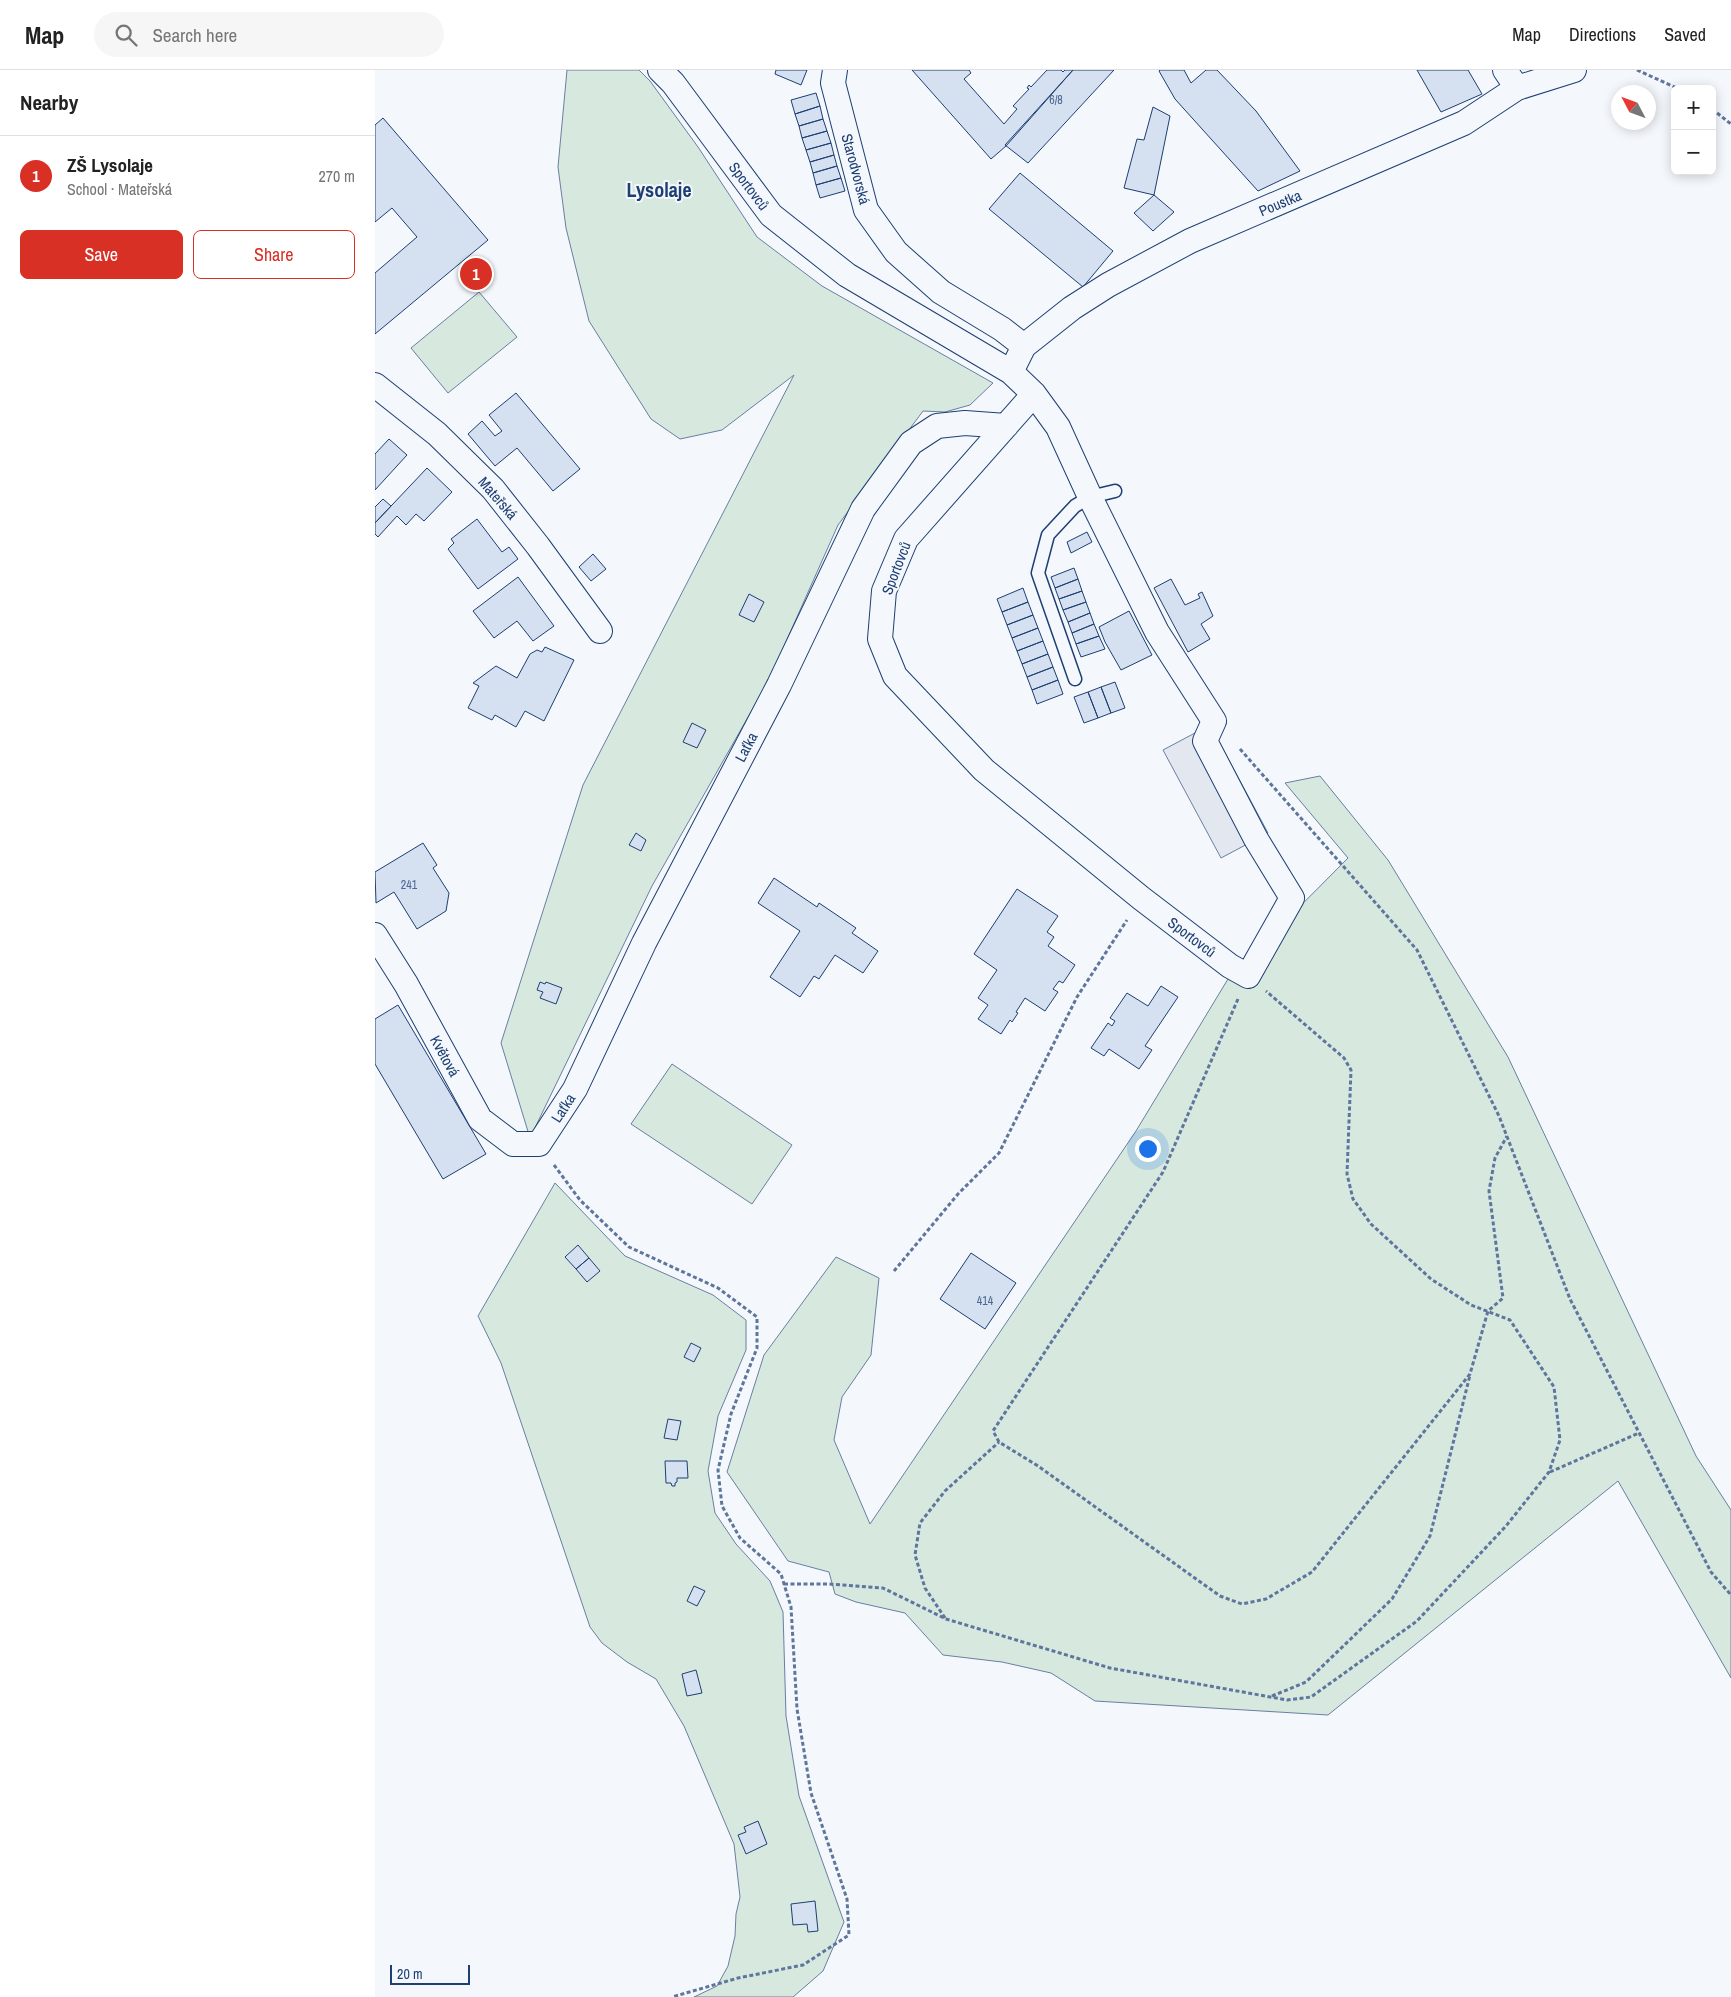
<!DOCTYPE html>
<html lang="en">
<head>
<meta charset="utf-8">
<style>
  :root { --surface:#fff; --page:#f6f6f6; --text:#222; --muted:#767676; --line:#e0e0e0; --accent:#d93025 }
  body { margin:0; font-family:"Archivo Narrow",sans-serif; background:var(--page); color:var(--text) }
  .controls { position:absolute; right:15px; top:15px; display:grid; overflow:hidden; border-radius:8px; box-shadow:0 2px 12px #0003 }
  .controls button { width:45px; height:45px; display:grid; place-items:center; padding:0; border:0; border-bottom:1px solid var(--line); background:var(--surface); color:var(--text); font:25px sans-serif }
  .compass { position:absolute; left:1236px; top:15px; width:45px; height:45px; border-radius:50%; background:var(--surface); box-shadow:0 2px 12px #0003; rotate:311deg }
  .scale { position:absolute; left:15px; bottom:12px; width:80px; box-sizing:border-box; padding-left:5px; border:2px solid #1d3f73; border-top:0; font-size:14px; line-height:18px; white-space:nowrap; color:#1d3f73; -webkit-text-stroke:4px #f4f7fb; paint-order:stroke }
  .you { position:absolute; left:772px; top:1078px; width:18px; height:18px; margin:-12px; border:4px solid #fff; border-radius:50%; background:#1a73e8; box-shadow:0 0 0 8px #1a73e833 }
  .badge { display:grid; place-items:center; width:32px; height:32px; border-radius:50%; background:var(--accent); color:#fff; font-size:16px; font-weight:700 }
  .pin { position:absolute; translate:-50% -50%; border:2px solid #fff; box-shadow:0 1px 5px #0006 }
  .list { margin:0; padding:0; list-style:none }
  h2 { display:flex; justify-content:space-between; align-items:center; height:65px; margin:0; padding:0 20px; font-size:21px }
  h2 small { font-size:16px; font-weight:400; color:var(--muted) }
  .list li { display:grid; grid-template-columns:32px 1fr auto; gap:15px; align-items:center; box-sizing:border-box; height:80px; padding:0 20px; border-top:1px solid var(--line) }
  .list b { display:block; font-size:19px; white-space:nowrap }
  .list p { margin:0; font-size:16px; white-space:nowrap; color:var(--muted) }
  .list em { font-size:16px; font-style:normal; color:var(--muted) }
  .actions { display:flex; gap:10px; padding:15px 20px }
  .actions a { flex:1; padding:11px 0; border:1px solid var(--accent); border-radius:8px; text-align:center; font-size:18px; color:var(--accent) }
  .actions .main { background:var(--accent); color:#fff }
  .icon { flex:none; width:28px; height:28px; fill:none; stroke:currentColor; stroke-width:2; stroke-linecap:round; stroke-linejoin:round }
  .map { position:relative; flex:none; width:1356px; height:1927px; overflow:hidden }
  header { display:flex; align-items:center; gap:30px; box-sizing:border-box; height:70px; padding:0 25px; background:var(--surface); border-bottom:1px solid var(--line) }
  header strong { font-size:24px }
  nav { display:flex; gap:28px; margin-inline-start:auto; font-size:18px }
  .search { width:350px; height:45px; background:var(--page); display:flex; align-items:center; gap:12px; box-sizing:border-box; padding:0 18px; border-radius:28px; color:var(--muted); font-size:19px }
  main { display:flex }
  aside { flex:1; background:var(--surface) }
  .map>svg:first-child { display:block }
  .green { fill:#d7e8df; stroke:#687fa3 }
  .parking { fill:#e3e8f0; stroke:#687fa3 }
  .building { fill:#d5e0f0; stroke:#1d3f73 }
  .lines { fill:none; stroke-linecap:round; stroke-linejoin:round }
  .lane-casing { stroke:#1d3f73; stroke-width:15 }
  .street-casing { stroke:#1d3f73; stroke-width:26 }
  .path { stroke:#5e769c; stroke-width:3; stroke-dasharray:4 2.5; stroke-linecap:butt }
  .lane { stroke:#f4f7fb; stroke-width:12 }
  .street { stroke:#f4f7fb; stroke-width:24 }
  .labels { text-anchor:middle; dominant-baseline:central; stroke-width:4; stroke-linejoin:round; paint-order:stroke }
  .number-label { font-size:12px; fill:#4b6792 }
  .street-label { font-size:15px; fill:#1d3f73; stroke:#f4f7fb }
  .district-label { font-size:20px; font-weight:bold; fill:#1d3f73; stroke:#f4f7fb }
</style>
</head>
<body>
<header>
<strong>Map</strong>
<div class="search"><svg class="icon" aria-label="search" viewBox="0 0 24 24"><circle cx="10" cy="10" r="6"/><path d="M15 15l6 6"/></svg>Search here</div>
<nav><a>Map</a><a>Directions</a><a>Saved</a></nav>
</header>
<main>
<aside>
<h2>Nearby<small></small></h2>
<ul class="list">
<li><span class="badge">1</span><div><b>ZŠ Lysolaje</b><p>School · Mateřská</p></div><em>270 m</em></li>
</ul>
<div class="actions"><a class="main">Save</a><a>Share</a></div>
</aside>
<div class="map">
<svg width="1356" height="1927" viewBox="0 0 1356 1927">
  <rect width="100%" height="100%" fill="#f4f7fb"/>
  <path class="green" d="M192,0H264L275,11L323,77L382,167L447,216L618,313L595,335L570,342L548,341L463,455L393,612L277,816L155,1068L126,973L208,715L419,305L347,360L305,369L276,349L214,251L191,158L183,97Z
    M104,222L142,267L73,323L36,278Z
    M945,706L1013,790L1133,987L1321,1386L1356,1440V1608L1243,1411L953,1645L720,1631L676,1603L627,1592L568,1585L530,1543L481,1532L460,1524L454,1502L413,1491L352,1402L389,1285L461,1187L504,1208L496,1285L467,1327L459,1370L495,1454L761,1061L853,909L973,788L910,713Z
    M297,994L417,1075L377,1134L256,1054Z
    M180,1113L250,1186L338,1225L371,1250V1280L343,1346L333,1401L340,1443L361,1474L395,1511L408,1542L411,1646L424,1726L469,1852L448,1901L418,1927H319L342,1916L353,1896L360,1866L361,1844L365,1827L359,1774L309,1656L281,1609L252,1592L227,1573L215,1557L126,1293L103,1246Z"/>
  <path class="parking" d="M835,655L893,763L846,788L788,680Z"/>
  <path class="building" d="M401,0H432L426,15L400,4Z
    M537,0H594L596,3L589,9L629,54L642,39L638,36L654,19L652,18L654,15L656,17L672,0H686L688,2L690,0H698L631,76L616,89Z
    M698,0H739L653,93L630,75Z
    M785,0H809L816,13L831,0H842L881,41L925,101L883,121L800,29L784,1Z
    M1042,0H1093L1107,24L1066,42Z
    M441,23L445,36L420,44L416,30Z
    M445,36L448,49L424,56L420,44Z
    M778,37L795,46L779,125L749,118L762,69L769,70Z
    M8,48L113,170L0,264V203L42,167L17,138L0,152V55Z
    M448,49L452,61L427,68L424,56Z
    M452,61L456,73L431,80L427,68Z
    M456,73L459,85L435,92L431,80Z
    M459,85L462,96L438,103L435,92Z
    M462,96L466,108L441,115L438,103Z
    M645,103L738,181L708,217L614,139Z
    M466,108L470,121L445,128L441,115Z
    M779,125L799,142L778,161L759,143Z
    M141,323L205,399L178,421L142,378L120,396L93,364L107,351L120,366L127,361L114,345Z
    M14,369L32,385L0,420V384Z
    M52,398L77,422L49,451L41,444L31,455L22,446L3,467L0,464V453Z
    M8,429L16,436L0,453V437Z
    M102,449L127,482L134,477L143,489L103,519L73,479L79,473L76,469Z
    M712,462L717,472L696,483L692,472Z
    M218,484L231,499L216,511L204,497Z
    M699,498L703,509L680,518L676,507Z
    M143,507L179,556L158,571L142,551L119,568L98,541Z
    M703,509L707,521L684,529L680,518Z
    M796,509L810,535L825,528L823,524L827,522L838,546L826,554L835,569L813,582L779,518Z
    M648,518L653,532L627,542L622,529Z
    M707,521L711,532L688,540L684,529Z
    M374,524L389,532L379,552L364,545Z
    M653,532L658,545L632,555L627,542Z
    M711,532L715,543L693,552L688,540Z
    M754,541L777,585L746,600L730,572L724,557Z
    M715,543L719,554L697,563L693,552Z
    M658,545L663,558L637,568L632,555Z
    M719,554L724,566L701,574L697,563Z
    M663,558L668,571L642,581L637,568Z
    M724,566L730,579L706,587L701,574Z
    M668,571L673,584L647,594L642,581Z
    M170,577L199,590L169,651L150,641L141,657L120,645L117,650L93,638L104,616L98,613L121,596L142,608L155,584L162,580L167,582Z
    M673,584L678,597L652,607L647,594Z
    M678,597L683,610L657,620L652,607Z
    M683,610L688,624L662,634L657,620Z
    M740,612L750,638L736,643L726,617Z
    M726,617L736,643L723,648L713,622Z
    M713,622L723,648L709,653L699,627Z
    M317,653L331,660L322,678L308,672Z
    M261,763L271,770L266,781L254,775Z
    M48,773L62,795L58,798L74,823L71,841L42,859L19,822L1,833L0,802Z
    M399,808L442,837L444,833L481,858L477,863L503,881L488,903L460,885L444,909L439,906L425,927L395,907L425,861L383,833Z
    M642,819L683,846L672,862L679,867L673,876L700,895L688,913L684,911L678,919L683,922L670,941L650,928L641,942L643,943L637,952L635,950L626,964L603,949L613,935L603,928L622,900L599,884Z
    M165,912L170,914L171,912L187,918L181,934L165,928L168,922L162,920Z
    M786,916L803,927L770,976L777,980L764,999L734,979L729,986L716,978L733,953L737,956L740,951L735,948L752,923L773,936Z
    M23,935L111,1084L68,1109L0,994V949Z
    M203,1175L214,1188L201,1199L190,1187Z
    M596,1183L641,1213L610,1259L565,1229Z
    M214,1188L225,1201L212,1212L201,1199Z
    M316,1273L326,1278L319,1292L309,1287Z
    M293,1349L306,1351L302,1370L289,1368Z
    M290,1391H312L313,1408H302V1412L300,1413V1416H297L296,1413H291Z
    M319,1516L330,1521L322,1536L312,1531Z
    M321,1600L327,1623L312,1626L307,1604Z
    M383,1751L392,1774L371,1784L363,1765L371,1762L369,1757Z
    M440,1831L443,1861L433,1862L432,1854L418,1855L416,1834Z"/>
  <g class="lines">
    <defs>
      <path id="lane" d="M700,609L663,503L673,465L700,436L715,427L740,421"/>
      <path id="street" d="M285,0L298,13L396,145L472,205L636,302L659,324L683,357L715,427L782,562L839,651L830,671L881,769L917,828L873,906L855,896L766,828L609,700L520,606L505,569L509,521L531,469L659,324
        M460,0L458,13L491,140L521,182L566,222L627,259L649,276
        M1130,0L1142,18
        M636,302L649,276L697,238L733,215L815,171L1089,53L1142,18L1199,0
        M0,315L62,364L118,419L163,476L225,561
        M0,865L31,914L105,1049L138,1074H164L200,1019L269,873L404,615L488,439L536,373L562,356L590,353L631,356"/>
    </defs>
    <use href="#lane" class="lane-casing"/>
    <use href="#street" class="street-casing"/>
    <path class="path" d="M1262,0L1304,19
      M1337,39L1356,54
      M865,679L1042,880L1124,1046L1195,1229L1336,1502L1356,1525
      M863,929L788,1102L618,1361L624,1372L663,1396L845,1526L867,1534L891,1529L937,1502L1095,1304L1113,1241L1128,1228L1114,1121L1120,1088L1132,1066
      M179,1095L205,1130L254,1177L343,1218L382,1247V1278L356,1344L343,1400L347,1436L365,1468L406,1504L416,1537L422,1639L436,1723L472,1829L474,1865L428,1895L363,1908L297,1927
      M519,1201L583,1124L624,1083L702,927L752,850
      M1175,1402L1264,1363
      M409,1514H453L508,1518L571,1549L735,1598L912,1630L936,1627L1042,1551L1131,1456L1174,1402L1185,1370L1179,1317L1135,1250L1096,1235L1056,1209L996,1154L978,1129L972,1104L976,1000L969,988L891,921
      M570,1548L550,1518L540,1485L545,1453L570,1421L624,1372
      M897,1626L931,1612L1017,1529L1055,1466L1095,1305"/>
    <use href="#lane" class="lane"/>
    <use href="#street" class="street"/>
  </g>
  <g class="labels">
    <g class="number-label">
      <text x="681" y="30">6/8</text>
      <text x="34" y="815">241</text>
      <text x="610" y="1231">414</text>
    </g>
    <g class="street-label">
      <text transform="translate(481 99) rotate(75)">Starodvorská</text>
      <text transform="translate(374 116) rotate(53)">Sportovců</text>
      <text transform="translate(905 133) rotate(-23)">Poustka</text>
      <text transform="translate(123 428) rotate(49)">Mateřská</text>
      <text transform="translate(521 498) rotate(-69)">Sportovců</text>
      <text transform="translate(371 677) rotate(-62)">Laťka</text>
      <text transform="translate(817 867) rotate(37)">Sportovců</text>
      <text transform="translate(70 986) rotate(61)">Květová</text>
      <text transform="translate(188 1038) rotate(-57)">Laťka</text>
    </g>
    <g class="district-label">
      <text x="284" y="119">Lysolaje</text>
    </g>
  </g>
</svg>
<div class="controls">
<button>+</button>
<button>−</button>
</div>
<svg class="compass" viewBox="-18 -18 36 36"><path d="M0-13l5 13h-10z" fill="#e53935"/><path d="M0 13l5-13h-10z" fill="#767676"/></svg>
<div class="scale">20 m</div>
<div class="you"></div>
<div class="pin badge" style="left:101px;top:204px">1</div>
</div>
</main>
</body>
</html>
